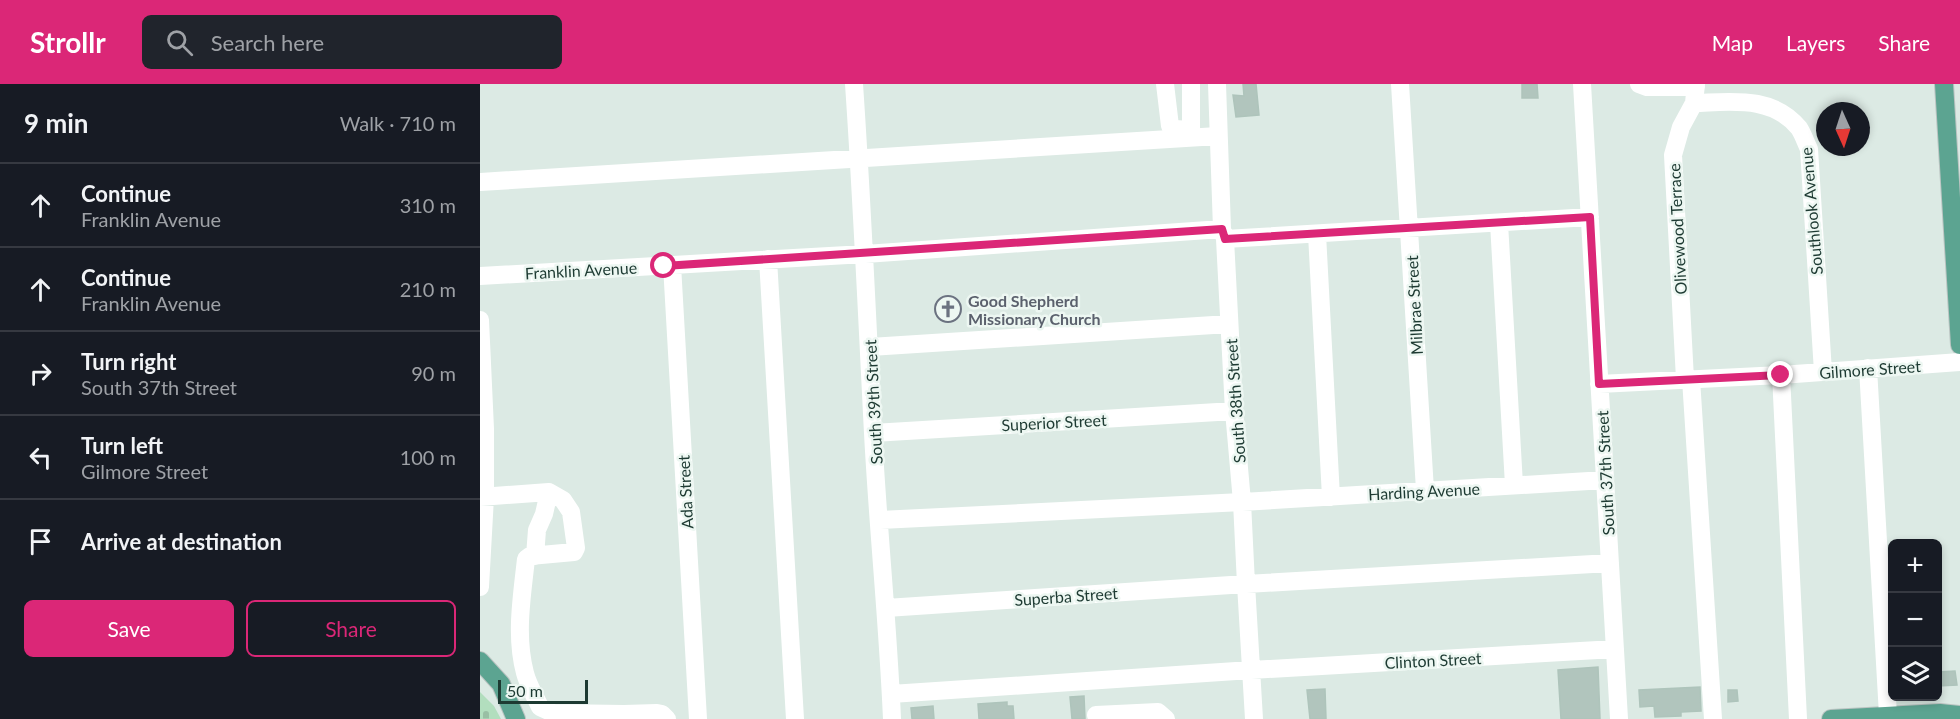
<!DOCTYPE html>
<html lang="en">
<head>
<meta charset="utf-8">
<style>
  :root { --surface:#171b24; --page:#20242c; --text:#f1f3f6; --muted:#9ea1a6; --line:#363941; --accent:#db2777 }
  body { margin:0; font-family:Lato,sans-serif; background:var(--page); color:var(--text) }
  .controls { position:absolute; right:18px; bottom:18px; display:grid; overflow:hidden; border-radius:9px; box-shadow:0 3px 9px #0003 }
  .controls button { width:54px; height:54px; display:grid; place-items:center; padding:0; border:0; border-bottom:2px solid var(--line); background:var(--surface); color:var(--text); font:30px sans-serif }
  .compass { position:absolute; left:1336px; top:18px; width:54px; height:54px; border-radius:50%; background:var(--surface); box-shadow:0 3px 9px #0003; rotate:177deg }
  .scale { position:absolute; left:18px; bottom:15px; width:90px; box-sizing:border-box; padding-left:6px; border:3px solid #1d3a32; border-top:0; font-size:16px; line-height:21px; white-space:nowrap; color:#1d3a32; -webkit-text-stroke:4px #edf7f2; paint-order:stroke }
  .stop { position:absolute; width:18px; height:18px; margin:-14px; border:4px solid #db2777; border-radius:50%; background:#fff }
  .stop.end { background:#db2777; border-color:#fff; box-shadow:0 2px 6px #0008 }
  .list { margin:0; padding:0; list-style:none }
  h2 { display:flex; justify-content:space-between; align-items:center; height:78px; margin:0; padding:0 24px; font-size:26px }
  h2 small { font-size:20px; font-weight:400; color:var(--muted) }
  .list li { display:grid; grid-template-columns:39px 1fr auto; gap:18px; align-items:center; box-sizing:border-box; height:84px; padding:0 24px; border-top:2px solid var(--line) }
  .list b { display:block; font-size:22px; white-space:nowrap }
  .list p { margin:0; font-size:20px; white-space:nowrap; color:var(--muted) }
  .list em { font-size:20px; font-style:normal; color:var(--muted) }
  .actions { display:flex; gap:12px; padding:18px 24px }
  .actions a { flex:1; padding:14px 0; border:2px solid var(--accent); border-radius:9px; text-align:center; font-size:21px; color:var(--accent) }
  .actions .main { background:var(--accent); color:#fff }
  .icon { flex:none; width:33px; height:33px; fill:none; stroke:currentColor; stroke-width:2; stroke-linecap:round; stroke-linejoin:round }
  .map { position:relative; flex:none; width:1480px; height:635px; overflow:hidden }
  header { display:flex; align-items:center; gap:36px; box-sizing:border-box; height:84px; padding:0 30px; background:var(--accent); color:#fff }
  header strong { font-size:28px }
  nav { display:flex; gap:33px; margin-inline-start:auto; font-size:21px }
  .search { width:420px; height:54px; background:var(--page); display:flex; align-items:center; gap:15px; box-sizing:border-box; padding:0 21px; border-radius:9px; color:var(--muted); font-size:22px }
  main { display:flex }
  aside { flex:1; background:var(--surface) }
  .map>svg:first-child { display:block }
  .cemetery { fill:url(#cemetery-stones) }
  .building { fill:#b1c5bd; stroke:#aec4bb; stroke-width:1.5 }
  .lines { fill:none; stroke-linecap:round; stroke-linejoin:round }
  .major-casing { stroke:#bbc4c2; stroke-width:20 }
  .minor { stroke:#fff; stroke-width:18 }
  .major { stroke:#5ca491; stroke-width:18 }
  .route { stroke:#db2777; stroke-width:8 }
  .labels { text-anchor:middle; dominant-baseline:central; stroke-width:5; stroke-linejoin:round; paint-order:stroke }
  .street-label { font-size:16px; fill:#1d3a32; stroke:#edf7f2 }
  .worship-label { font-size:16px; font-weight:bold; fill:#5b616d; stroke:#edf7f2; text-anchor:start }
</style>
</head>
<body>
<header>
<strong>Strollr</strong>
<div class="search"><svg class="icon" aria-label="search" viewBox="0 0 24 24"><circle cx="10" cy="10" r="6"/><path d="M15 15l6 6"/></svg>Search here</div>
<nav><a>Map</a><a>Layers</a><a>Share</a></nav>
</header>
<main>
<aside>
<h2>9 min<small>Walk · 710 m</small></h2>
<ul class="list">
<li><svg class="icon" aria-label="ahead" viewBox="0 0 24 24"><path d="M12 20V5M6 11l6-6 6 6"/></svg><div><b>Continue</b><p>Franklin Avenue</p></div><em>310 m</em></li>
<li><svg class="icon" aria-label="ahead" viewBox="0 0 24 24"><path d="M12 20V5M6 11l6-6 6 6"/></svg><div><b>Continue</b><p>Franklin Avenue</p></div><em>210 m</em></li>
<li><svg class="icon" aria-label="right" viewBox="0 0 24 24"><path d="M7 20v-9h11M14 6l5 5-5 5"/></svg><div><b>Turn right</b><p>South 37th Street</p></div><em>90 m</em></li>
<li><svg class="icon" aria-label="left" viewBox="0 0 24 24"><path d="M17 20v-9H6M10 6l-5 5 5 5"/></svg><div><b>Turn left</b><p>Gilmore Street</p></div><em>100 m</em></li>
<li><svg class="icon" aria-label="arrive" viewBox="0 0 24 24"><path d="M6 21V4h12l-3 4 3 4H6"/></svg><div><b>Arrive at destination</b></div></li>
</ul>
<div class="actions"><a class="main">Save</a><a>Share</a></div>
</aside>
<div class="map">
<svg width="1480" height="635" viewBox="0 0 1480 635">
  <defs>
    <pattern id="cemetery-stones" width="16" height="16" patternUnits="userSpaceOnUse" patternTransform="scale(1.5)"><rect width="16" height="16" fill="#b2debe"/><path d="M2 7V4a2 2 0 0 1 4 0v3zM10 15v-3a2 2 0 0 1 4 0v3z" fill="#99bfa4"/></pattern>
  </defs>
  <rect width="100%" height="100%" fill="#dceae4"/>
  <path class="cemetery" d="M0,608L14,622L21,635H0Z"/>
  <path class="building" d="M763,0H776L779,31L756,33L753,11L764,12Z
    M1042,0H1057L1058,14H1042Z
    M1118,583L1120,635H1081L1078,586Z
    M1475,587L1477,601L1458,602V588Z
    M1220,603L1221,627L1201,628V632L1175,633L1174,622L1160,623L1159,606Z
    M845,605L846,635H830L827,606Z
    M1248,606H1257L1258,617L1248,618Z
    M604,612L605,635H592L590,613Z
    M527,618V622H533L534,635H499L498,620Z
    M453,622L454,635H432L431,624Z"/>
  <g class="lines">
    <defs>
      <path id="major" d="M1464,0L1480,261
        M0,577L21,600L36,635
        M1351,635L1460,629L1480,631"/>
    </defs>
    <use href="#major" class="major-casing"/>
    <path class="minor" d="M374,0C382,116 387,233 393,349C398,445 408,540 412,635
      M685,0L690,42L694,45L711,46
      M711,0V53
      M737,0L742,145L745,155L754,327L762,418L766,500L774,635
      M920,0L945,406
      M1102,0L1139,635
      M1159,0L1167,3H1216
      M1214,19C1251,18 1292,11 1319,44C1323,50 1326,59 1329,65L1343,288
      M0,98L738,52
      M1019,139L1034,401
      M837,150L851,413
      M745,155L1110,133
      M288,175L315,635
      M192,181L218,635
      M0,192L385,170L742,145
      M0,236L5,345V413L0,503
      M390,263L749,240
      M1388,284L1408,631
      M1301,291L1318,635
      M1205,295L1193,71L1201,43L1214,19L1216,0
      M1211,295L1233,635
      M1119,300L1301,291L1480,278
      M393,349L754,327
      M0,413L69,408L83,416L91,428L96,464L94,468L50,472L46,475C42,512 35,552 45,589C48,601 55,612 60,623L73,629L144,630
      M400,436L762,418L1125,396
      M55,472L57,446L64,430L69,408
      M406,524L766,500L1130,479
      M411,610L771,586L1135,565
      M616,631L678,628L686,635
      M143,635L144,630L177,629L182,630L187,635"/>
    <use href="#major" class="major"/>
  </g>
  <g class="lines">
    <path class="route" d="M184,182L742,145L745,155L1110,133L1119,300L1301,291"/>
  </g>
  <defs>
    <symbol id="church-ring" viewBox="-11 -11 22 22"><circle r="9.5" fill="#edf7f2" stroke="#6b7280" stroke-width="1.5"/><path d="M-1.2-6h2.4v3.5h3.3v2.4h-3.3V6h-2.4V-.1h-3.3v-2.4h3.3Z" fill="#6b7280"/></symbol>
  </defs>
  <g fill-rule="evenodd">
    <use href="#church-ring" x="453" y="210" width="30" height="30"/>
  </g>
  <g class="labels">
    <g class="street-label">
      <text transform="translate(1331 127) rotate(-95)">Southlook Avenue</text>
      <text transform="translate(1197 145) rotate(-93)">Olivewood Terrace</text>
      <text transform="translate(101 186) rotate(-3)">Franklin Avenue</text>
      <text transform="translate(934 221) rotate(-93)">Milbrae Street</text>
      <text transform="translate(1390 285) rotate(-4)">Gilmore Street</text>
      <text transform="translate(755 317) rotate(-94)">South 38th Street</text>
      <text transform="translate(393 318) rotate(-93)">South 39th Street</text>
      <text transform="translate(574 338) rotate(-3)">Superior Street</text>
      <text transform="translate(1125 389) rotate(-93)">South 37th Street</text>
      <text transform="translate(944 407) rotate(-3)">Harding Avenue</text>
      <text transform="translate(205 408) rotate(-93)">Ada Street</text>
      <text transform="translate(586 512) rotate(-4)">Superba Street</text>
      <text transform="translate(953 576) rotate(-3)">Clinton Street</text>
    </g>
    <g class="worship-label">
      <text x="488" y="216">Good Shepherd<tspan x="488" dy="18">Missionary Church</tspan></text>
    </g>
  </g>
</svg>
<div class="controls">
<button>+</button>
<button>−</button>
<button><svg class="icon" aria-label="layers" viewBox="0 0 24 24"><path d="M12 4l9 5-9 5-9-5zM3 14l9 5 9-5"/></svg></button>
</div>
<svg class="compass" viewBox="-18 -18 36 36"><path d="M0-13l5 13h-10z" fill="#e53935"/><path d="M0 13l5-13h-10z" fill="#9ea1a6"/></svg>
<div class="scale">50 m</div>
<div class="stop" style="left:184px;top:182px"></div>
<div class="stop end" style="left:1301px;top:291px"></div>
</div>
</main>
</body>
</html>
